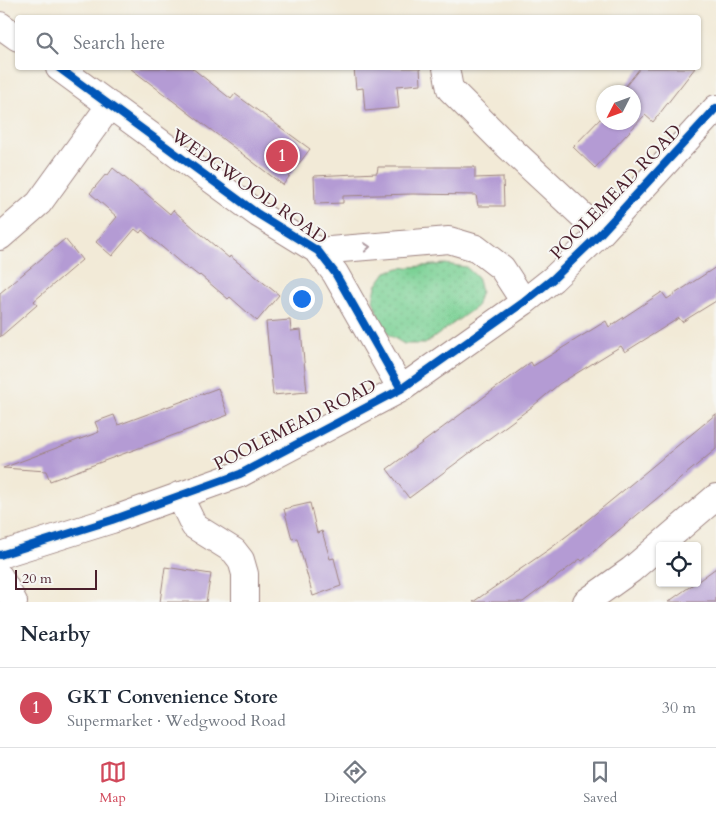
<!DOCTYPE html>
<html lang="en">
<head>
<meta charset="utf-8">
<style>
  :root { --surface:#fff; --page:#f2f2f3; --text:#1f2937; --muted:#747a83; --line:#e0e1e3; --accent:#d1495b }
  body { margin:0; font-family:Cardo,serif; background:var(--page); color:var(--text) }
  .controls { position:absolute; right:15px; bottom:15px; display:grid; overflow:hidden; border-radius:5px; box-shadow:0 1px 4px #0004 }
  .controls button { width:45px; height:45px; display:grid; place-items:center; padding:0; border:0; border-bottom:1px solid var(--line); background:var(--surface); color:var(--text); font:25px sans-serif }
  .compass { position:absolute; left:596px; top:85px; width:45px; height:45px; border-radius:50%; background:var(--surface); box-shadow:0 1px 4px #0004; rotate:228deg }
  .scale { position:absolute; left:15px; bottom:12px; width:82px; box-sizing:border-box; padding-left:5px; border:2px solid #4a1f2b; border-top:0; font-size:14px; line-height:18px; white-space:nowrap; color:#4a1f2b; -webkit-text-stroke:4px #f6f6f2; paint-order:stroke }
  .you { position:absolute; left:301px; top:298px; width:18px; height:18px; margin:-12px; border:4px solid #fff; border-radius:50%; background:#1a73e8; box-shadow:0 0 0 8px #1a73e833 }
  .badge { display:grid; place-items:center; width:32px; height:32px; border-radius:50%; background:var(--accent); color:#fff; font-size:16px; font-weight:700 }
  .pin { position:absolute; translate:-50% -50%; border:2px solid #fff; box-shadow:0 1px 5px #0006 }
  .list { margin:0; padding:0; list-style:none }
  h2 { display:flex; justify-content:space-between; align-items:center; height:65px; margin:0; padding:0 20px; font-size:21px }
  h2 small { font-size:16px; font-weight:400; color:var(--muted) }
  .list li { display:grid; grid-template-columns:32px 1fr auto; gap:15px; align-items:center; box-sizing:border-box; height:80px; padding:0 20px; border-top:1px solid var(--line) }
  .list b { display:block; font-size:19px; white-space:nowrap }
  .list p { margin:0; font-size:16px; white-space:nowrap; color:var(--muted) }
  .list em { font-size:16px; font-style:normal; color:var(--muted) }
  .icon { flex:none; width:28px; height:28px; fill:none; stroke:currentColor; stroke-width:2; stroke-linecap:round; stroke-linejoin:round }
  .map { position:relative; flex:none; width:716px; height:602px; overflow:hidden }
  .search { position:absolute; background:var(--surface); box-shadow:0 1px 4px #0004; left:15px; right:15px; top:15px; height:55px; display:flex; align-items:center; gap:12px; box-sizing:border-box; padding:0 18px; border-radius:5px; color:var(--muted); font-size:19px }
  .sheet { height:145px; background:var(--surface) }
  nav { display:flex; justify-content:space-around; align-items:center; box-sizing:border-box; height:70px; border-top:1px solid var(--line); background:var(--surface); font-size:14px; color:var(--muted) }
  nav a { display:grid; justify-items:center; gap:2px }
  nav .on { color:var(--accent) }
  .map>svg:first-child { display:block }
  .grass { fill:url(#grass-dots); stroke:#637860 }
  .building { fill:#b49bd4 }
  .lines { fill:none; stroke-linecap:round; stroke-linejoin:round }
  .minor-casing { stroke:#9e8481; stroke-width:28 }
  .minor { stroke:#fff; stroke-width:26 }
  .cycleway-casing { stroke:#f6f6f2; stroke-width:11 }
  .cycleway { stroke:#0057b8; stroke-width:8 }
  .oneway { stroke:#ae9aa0 }
  .labels { text-anchor:middle; dominant-baseline:central; stroke-width:4; stroke-linejoin:round; paint-order:stroke }
  .street-label { font-size:18px; fill:#4a1f2b; stroke:#f6f6f2 }
</style>
</head>
<body>
<div class="map">
<svg width="716" height="602" viewBox="0 0 716 602">
  <defs>
    <pattern id="grass-dots" width="8" height="8" patternUnits="userSpaceOnUse" patternTransform="scale(1.25)"><rect width="8" height="8" fill="#7cd195"/><path d="M2 2h.1M6 6h.1" fill="none" stroke="#6db381" stroke-width="1.8" stroke-linecap="round"/></pattern>
  </defs>
  <rect width="100%" height="100%" fill="#f6f6f2"/>
  <filter id="ink" filterUnits="userSpaceOnUse"><feTurbulence type="fractalNoise" baseFrequency=".02" numOctaves="2"/><feDisplacementMap in="SourceGraphic" scale="10" xChannelSelector="R" yChannelSelector="G"/><feConvolveMatrix kernelMatrix="1 2 1 2 8 2 1 2 1" color-interpolation-filters="sRGB"/></filter>
  <filter id="wash" filterUnits="userSpaceOnUse"><feTurbulence type="fractalNoise" baseFrequency=".0096" numOctaves="4" result="noise"/><feDisplacementMap in="SourceGraphic" scale="20" xChannelSelector="R" yChannelSelector="G"/><feGaussianBlur stdDeviation="1.12" result="paint"/><feColorMatrix in="noise" values="0 0 0 0 0 0 0 0 0 0 0 0 0 0 0 0 0 1.4 0 .05"/><feComposite in="paint" operator="in"/></filter>
  <g filter="url(#wash)">
    <rect width="100%" height="100%" fill="#f2ead7"/>
    <path class="grass" d="M445,264L466,267L477,277L481,291L476,307L425,344H404L389,335L379,317L373,300L376,286L386,272L399,268Z"/>
    <g id="blocks">
      <path class="building" d="M130,68H192L231,99L235,94L310,149L283,185Z
        M354,68H420L421,84L397,86L399,108L365,111L363,88L356,89Z
        M640,68H695L653,122L645,115L595,168L573,147L604,115V122H634V92H621Z
        M378,167H475V178L503,177L504,206H478L476,195L412,194L343,196V203L315,204L314,176L377,173Z
        M113,168L141,191L142,190L170,214L173,210L229,258L230,256L279,295L257,321L230,297L228,299L200,275L199,276L190,269L189,270L142,230L140,233L135,229L112,256L96,242L117,217L90,193L106,174L108,175Z
        M65,239L82,260L34,301L37,305L0,337V293Z
        M716,267V301L682,322L679,318L625,352L621,346L559,384L533,406L409,498L387,469L531,362L533,366L606,321L609,327L662,292L667,299Z
        M290,320L291,331L301,330L307,392L273,395L266,322Z
        M218,388L228,415L50,481L46,471L3,468L99,432L95,422L114,415L118,425Z
        M716,414V449L582,561L580,559L523,602H473L551,548L590,518Z
        M310,503L317,533L322,531L330,559L334,558L341,586L313,596L297,538L292,539L284,509Z
        M165,567L211,574L206,602H160Z
        M716,568V602H668L695,583H697V582Z"/>
    </g>
  </g>
  <g filter="url(#ink)">
    <use href="#blocks" fill-opacity="0" stroke="#9e8481" stroke-width="1"/>
    <g class="lines">
      <defs>
        <path id="minor" d="M0,25L18,38
          M59,68L258,214L318,251L335,273L401,389
          M446,68L450,89L501,140L601,233
          M0,237L39,203L110,105
          M318,251L449,240L476,248L502,268L524,302
          M179,495L194,526L234,551L241,560L245,574V602
          M0,555L112,520L240,474L401,389L524,302L553,279L601,233L716,108
          M0,577L14,602
          M586,602L631,570L716,497"/>
      </defs>
      <use href="#minor" class="minor-casing"/>
      <use href="#minor" class="minor"/>
      <defs>
        <path id="cycleway" d="M59,68L258,214L318,251L335,273L401,389
          M0,555L112,520L240,474L401,389L524,302L553,279L601,233L716,108"/>
      </defs>
      <use href="#cycleway" class="cycleway-casing"/>
      <use href="#cycleway" class="cycleway"/>
    </g>
    <defs><path id="oneway-chevron" d="M-2-3.5L2.5 0L-2 3.5" fill="none" stroke-width="1.6" stroke-linecap="round" stroke-linejoin="round" transform="scale(1.25)"/></defs>
    <use class="oneway" href="#oneway-chevron" transform="translate(367 247) rotate(-5)"/>
  </g>
  <g class="labels">
    <g class="street-label">
      <text transform="translate(249 187) rotate(35)">WEDGWOOD ROAD</text>
      <text transform="translate(616 192) rotate(-46)">POOLEMEAD ROAD</text>
      <text transform="translate(295 425) rotate(-27)">POOLEMEAD ROAD</text>
    </g>
  </g>
</svg>
<div class="controls">
<button><svg class="icon" aria-label="locate" viewBox="0 0 24 24"><circle cx="12" cy="12" r="6"/><path d="M12 2v4M12 18v4M2 12h4M18 12h4"/></svg></button>
</div>
<svg class="compass" viewBox="-18 -18 36 36"><path d="M0-13l5 13h-10z" fill="#e53935"/><path d="M0 13l5-13h-10z" fill="#747a83"/></svg>
<div class="scale">20 m</div>
<div class="you"></div>
<div class="pin badge" style="left:282px;top:156px">1</div>
<div class="search"><svg class="icon" aria-label="search" viewBox="0 0 24 24"><circle cx="10" cy="10" r="6"/><path d="M15 15l6 6"/></svg>Search here</div>
</div>
<section class="sheet">
<h2>Nearby<small></small></h2>
<ul class="list">
<li><span class="badge">1</span><div><b>GKT Convenience Store</b><p>Supermarket · Wedgwood Road</p></div><em>30 m</em></li>
</ul>
</section>
<nav>
<a class="on"><svg class="icon" aria-label="map" viewBox="0 0 24 24"><path d="M3 6l6-2 6 2 6-2v14l-6 2-6-2-6 2zM9 4v14M15 6v14"/></svg>Map</a>
<a><svg class="icon" aria-label="directions" viewBox="0 0 24 24"><path d="M12 3l9 9-9 9-9-9zM9 14v-3h6M13 9l2 2-2 2"/></svg>Directions</a>
<a><svg class="icon" aria-label="saved" viewBox="0 0 24 24"><path d="M7 4h10v16l-5-4-5 4z"/></svg>Saved</a>
</nav>
</body>
</html>
